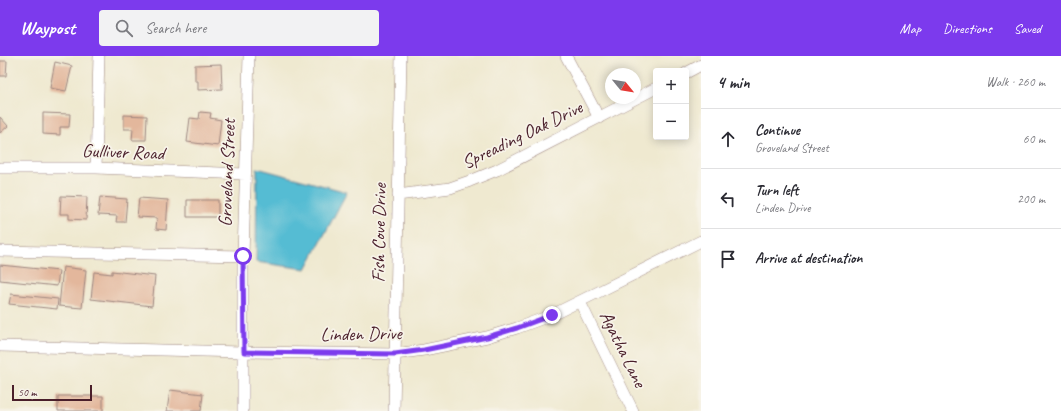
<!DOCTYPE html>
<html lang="en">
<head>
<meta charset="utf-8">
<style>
  :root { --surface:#fff; --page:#f2f2f3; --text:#2b2b33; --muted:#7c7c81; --line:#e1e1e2; --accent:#7c3aed }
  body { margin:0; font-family:Caveat,sans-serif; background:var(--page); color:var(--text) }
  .controls { position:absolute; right:12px; top:12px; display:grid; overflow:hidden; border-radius:4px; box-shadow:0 2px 10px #0003 }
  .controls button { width:36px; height:36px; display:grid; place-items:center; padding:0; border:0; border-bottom:1px solid var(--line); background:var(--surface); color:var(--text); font:20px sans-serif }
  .compass { position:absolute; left:605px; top:12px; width:36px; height:36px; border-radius:50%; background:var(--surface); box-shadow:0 2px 10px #0003; rotate:120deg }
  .scale { position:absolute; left:12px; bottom:10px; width:80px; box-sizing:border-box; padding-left:4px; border:2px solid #4a1f2b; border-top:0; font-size:11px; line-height:14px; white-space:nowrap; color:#4a1f2b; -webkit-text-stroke:3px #f7f3e8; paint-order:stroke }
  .stop { position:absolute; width:12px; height:12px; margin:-9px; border:3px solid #7c3aed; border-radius:50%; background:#fff }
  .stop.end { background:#7c3aed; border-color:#fff; box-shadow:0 1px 4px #0008 }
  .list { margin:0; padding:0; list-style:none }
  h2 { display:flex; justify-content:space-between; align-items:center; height:52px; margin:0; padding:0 16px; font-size:17px }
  h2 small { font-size:13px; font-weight:400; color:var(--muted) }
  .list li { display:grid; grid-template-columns:26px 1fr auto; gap:12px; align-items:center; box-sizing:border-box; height:60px; padding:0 16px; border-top:1px solid var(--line) }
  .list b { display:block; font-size:15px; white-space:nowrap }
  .list p { margin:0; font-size:13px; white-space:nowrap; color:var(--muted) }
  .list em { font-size:13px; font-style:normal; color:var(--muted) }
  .icon { flex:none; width:22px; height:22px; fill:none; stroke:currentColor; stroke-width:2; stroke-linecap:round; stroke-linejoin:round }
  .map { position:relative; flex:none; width:701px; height:355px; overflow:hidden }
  header { display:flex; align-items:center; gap:24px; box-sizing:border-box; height:56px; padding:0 20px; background:var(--accent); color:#fff }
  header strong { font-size:19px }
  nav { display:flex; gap:22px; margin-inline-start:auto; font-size:14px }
  .search { width:280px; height:36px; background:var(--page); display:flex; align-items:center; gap:10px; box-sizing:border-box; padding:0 14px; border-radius:4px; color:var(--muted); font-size:15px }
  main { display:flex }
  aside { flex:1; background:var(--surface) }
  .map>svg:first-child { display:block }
  .water { fill:#55bcd3; stroke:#506e7f }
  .building { fill:#e3b79c }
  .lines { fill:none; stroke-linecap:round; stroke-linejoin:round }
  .minor-casing { stroke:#9c847e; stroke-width:12 }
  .minor { stroke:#fff; stroke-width:11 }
  .route { stroke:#7c3aed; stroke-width:5 }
  .labels { text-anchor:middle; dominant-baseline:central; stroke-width:3.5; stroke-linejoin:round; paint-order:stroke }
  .street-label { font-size:19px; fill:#4a1f2b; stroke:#f7f3e8 }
</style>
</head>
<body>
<header>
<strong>Waypost</strong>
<div class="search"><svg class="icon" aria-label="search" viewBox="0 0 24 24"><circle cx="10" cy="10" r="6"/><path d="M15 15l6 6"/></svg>Search here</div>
<nav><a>Map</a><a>Directions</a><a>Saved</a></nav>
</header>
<main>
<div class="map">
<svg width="701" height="355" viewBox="0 0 701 355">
  <rect width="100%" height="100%" fill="#f7f3e8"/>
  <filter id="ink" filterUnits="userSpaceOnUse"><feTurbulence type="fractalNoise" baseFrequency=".025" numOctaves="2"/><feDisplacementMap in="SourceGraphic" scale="8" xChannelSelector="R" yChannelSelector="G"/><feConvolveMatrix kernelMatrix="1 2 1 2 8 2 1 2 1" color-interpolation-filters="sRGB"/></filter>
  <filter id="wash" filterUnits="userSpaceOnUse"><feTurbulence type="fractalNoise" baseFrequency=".012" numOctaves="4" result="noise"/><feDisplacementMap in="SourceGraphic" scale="16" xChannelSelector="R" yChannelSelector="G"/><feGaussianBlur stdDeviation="0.9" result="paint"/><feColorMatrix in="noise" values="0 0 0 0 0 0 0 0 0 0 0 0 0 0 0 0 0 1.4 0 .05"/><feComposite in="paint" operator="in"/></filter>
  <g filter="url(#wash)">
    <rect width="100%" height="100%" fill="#efe9d0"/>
    <path class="water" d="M257,112L347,136L306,213L256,206Z"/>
    <g id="blocks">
      <path class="building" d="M0,5H7L6,20H0Z
        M55,6L72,10L66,35L50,32Z
        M221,8L222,33L198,34V25H195V9Z
        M200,56L211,57L210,62L221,64L218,90L187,86L190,62L199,63Z
        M43,57L70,58L69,71H60V79L43,78Z
        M124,59L147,60L146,84H132L133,73H124Z
        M0,61L8,70L0,77Z
        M61,140L87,141L86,164L69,163V158H60Z
        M100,141L127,143L125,166H116L117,160L98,159Z
        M139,142L168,144L166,174L156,173L157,162L137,161Z
        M187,144H218V161H187Z
        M0,209L59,215L57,230L0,224Z
        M63,211L86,214L82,252L59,250Z
        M112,215L155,220L152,250L91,243L94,216L112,218Z
        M11,238L58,243L57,253L9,248Z
        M170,334L203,338L201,355H167Z
        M58,340H103V355H58Z"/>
    </g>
  </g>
  <g filter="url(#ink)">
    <use href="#blocks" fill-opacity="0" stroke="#9c847e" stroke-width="1"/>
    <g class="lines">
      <defs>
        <path id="minor" d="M566,0L599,62
          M686,17L701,9
          M0,112H96L245,118
          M96,112L99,0
          M398,139L450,132L470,125L497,114L656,32
          M0,195L243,200
          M580,246L633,355
          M0,290L243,296L395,298L424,294L487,281L517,272L552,259L701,185
          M243,355V200L249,0
          M394,355L401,0"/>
      </defs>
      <use href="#minor" class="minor-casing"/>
      <use href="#minor" class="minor"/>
    </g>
  </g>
  <g class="lines" filter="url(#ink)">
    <path class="route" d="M243,200L244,296L395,298L424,294L487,281L517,272L552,259"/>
  </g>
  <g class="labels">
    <g class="street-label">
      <text transform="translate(522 79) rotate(-26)">Spreading Oak Drive</text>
      <text transform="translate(123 96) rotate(2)">Gulliver Road</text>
      <text transform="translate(227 117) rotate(-88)">Groveland Street</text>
      <text transform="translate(379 177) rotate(-89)">Fish Cove Drive</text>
      <text transform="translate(361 278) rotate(-1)">Linden Drive</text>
      <text transform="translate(623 293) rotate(64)">Agatha Lane</text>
    </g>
  </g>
</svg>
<div class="controls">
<button>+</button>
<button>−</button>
</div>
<svg class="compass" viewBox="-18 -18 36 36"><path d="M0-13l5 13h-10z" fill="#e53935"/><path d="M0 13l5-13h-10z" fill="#7c7c81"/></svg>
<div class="scale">50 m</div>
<div class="stop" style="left:243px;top:200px"></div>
<div class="stop end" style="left:552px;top:259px"></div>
</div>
<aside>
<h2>4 min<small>Walk · 260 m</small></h2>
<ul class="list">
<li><svg class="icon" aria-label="ahead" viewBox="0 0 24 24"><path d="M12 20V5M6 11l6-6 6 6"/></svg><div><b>Continue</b><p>Groveland Street</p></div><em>60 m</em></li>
<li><svg class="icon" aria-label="left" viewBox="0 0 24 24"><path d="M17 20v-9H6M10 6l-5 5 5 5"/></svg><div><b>Turn left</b><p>Linden Drive</p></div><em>200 m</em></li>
<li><svg class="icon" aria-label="arrive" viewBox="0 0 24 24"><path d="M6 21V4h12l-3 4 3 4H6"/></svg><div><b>Arrive at destination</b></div></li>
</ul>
</aside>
</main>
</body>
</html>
